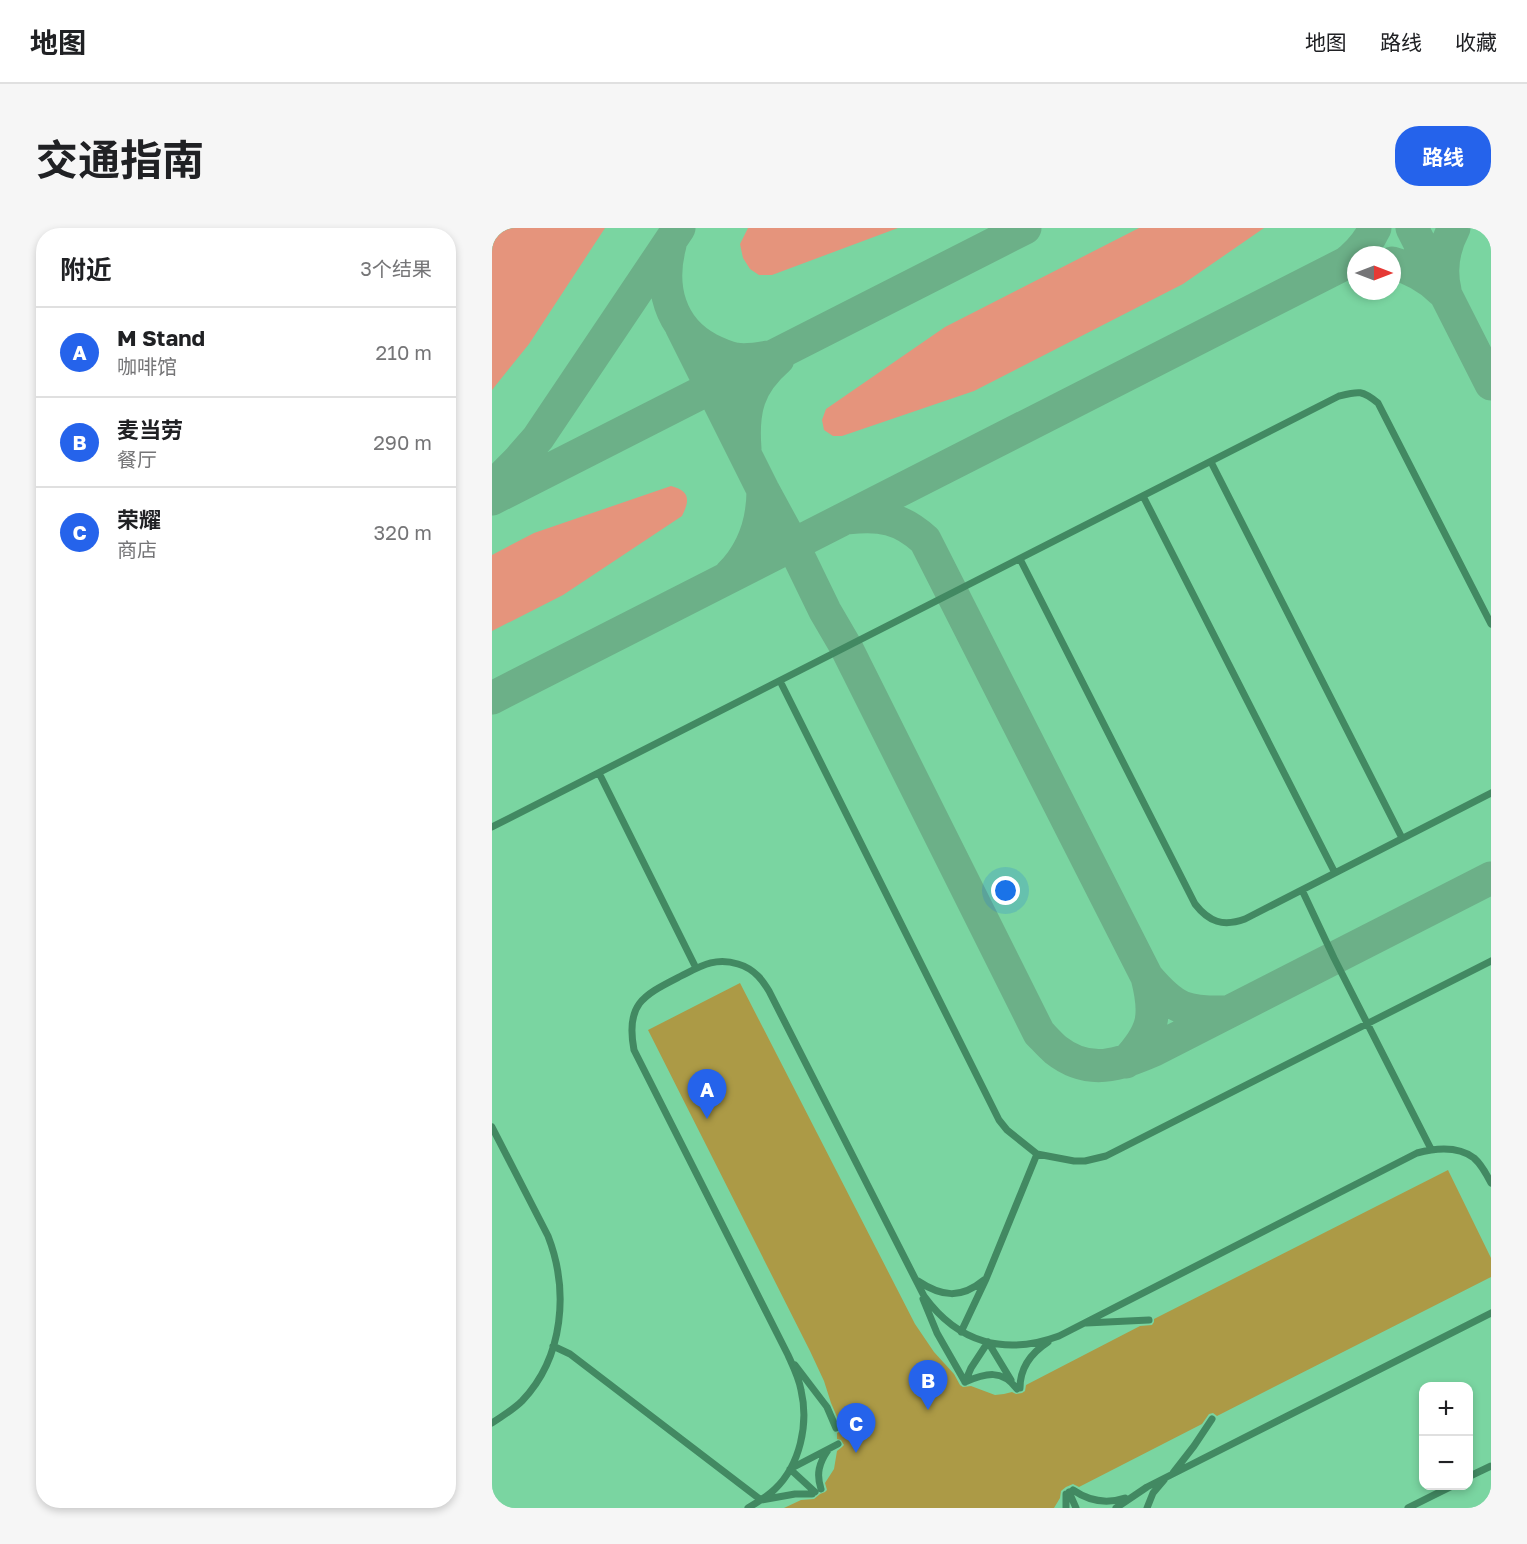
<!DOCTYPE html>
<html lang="zh">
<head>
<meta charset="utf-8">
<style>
  :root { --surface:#fff; --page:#f6f6f6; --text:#202124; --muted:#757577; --line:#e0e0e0; --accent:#2563eb }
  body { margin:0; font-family:"Golos Text","Noto Sans SC",sans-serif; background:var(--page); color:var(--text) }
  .controls { position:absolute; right:18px; bottom:18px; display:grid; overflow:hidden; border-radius:12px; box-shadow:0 3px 9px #0003 }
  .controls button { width:54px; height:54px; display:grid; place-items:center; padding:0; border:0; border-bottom:2px solid var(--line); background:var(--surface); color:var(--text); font:30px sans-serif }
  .compass { position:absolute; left:855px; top:18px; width:54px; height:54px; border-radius:50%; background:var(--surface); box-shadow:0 3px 9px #0003; rotate:90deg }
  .you { position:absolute; left:514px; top:663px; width:21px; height:21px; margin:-15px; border:4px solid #fff; border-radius:50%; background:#1a73e8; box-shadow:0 0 0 9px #1a73e833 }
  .badge { display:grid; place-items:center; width:39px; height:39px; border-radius:50%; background:var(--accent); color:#fff; font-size:20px; font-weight:700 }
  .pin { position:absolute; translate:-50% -50px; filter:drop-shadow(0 2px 3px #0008) }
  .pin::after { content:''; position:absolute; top:32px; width:21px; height:18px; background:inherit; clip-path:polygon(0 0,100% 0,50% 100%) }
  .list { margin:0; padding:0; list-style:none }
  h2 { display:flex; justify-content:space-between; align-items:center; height:78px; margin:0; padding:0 24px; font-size:26px }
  h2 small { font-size:20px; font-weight:400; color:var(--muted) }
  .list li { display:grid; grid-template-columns:39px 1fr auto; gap:18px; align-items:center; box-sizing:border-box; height:90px; padding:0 24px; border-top:2px solid var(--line) }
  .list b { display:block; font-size:22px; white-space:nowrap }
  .list p { margin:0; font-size:20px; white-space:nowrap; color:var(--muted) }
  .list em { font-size:20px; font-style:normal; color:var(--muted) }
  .map { position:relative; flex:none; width:999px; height:1280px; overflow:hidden; border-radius:24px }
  header { display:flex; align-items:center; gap:36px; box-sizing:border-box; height:84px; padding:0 30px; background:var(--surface); border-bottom:2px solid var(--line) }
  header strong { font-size:28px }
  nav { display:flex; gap:33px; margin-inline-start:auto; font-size:21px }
  .intro { display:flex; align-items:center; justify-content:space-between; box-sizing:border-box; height:144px; padding:0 36px }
  h1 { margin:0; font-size:42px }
  .button { padding:15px 27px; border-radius:24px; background:var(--accent); color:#fff; font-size:21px; font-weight:700 }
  main { display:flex; gap:36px; padding:0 36px }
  aside { flex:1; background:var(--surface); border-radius:24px; box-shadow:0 3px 9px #0003 }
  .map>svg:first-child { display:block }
  .built { fill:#7ad5a1; fill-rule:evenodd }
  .green { fill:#e5947c }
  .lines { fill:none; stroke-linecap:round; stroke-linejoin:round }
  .taxiway { stroke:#6cb088; stroke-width:33 }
  .building { fill:#ac9a46 }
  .service { stroke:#428962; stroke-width:7 }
</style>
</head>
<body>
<header>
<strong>地图</strong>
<nav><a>地图</a><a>路线</a><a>收藏</a></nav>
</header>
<div class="intro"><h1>交通指南</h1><a class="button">路线</a></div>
<main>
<aside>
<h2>附近<small>3个结果</small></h2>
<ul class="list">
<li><span class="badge">A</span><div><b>M Stand</b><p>咖啡馆</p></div><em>210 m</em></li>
<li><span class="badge">B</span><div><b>麦当劳</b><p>餐厅</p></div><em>290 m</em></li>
<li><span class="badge">C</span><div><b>荣耀</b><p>商店</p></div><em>320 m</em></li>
</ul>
</aside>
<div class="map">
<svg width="999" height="1280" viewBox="0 0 999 1280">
  <rect width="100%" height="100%" fill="#8bddad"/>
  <path class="built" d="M0,0H999V1280H0ZM864,27H900V63H864ZM932,1158H976V1258H932Z"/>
  <path class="green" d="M0,0H113L37,116L0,162Z
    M256,0H406L280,47H267L258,41L251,30L248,16Z
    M647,0H772L691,56L482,163L350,208H341L332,202L330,192L334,181L453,99Z
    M179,258C198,263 198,272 190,288L71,367L0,403V327L42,305Z"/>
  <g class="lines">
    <path class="taxiway" d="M920,0L999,156
      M178,17C167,58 177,100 217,121C225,125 234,129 243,131C254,133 265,131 276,129
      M900,35C919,40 936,49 950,63
      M853,36C866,26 876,15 883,0
      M953,62C948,41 952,19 962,0
      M189,98L271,262L301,317L333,383L354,419L547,805C552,810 558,817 564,822C597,848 627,837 662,822L999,650
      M253,221C250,182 256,157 286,131
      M0,259L26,233L46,210L187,0
      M0,271L533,0
      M356,290C388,286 409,290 433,312L655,749C683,782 694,785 736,784
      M238,347C261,324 271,293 271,262
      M0,470L864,30
      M634,834C662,804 665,788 655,749"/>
  </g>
  <path class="building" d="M248,755L423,1096L442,1124L462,1146L468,1157L471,1159L479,1158L503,1167L512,1166L520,1164L524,1166L530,1165L533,1163L534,1157L648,1098L660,1097L662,1094V1091L956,942L999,1030V1049L725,1188L721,1185L717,1186L710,1196L587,1259L581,1256L574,1259L569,1263L568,1270L562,1280H292L309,1272L322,1271L328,1266L333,1264L335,1262L333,1255L342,1241L345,1223L350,1219L352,1217L349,1212L345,1211V1205L349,1203V1198L339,1175L332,1153L318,1123L156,802Z"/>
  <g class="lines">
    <path class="service" d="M719,234L910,610
      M651,268L843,645
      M528,331L703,676C717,694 731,699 753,691L999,565
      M288,453L507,892L515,902L545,926L582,933H593L614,928L999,733
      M107,545L204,740
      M0,599L847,168C867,163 870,162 886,175L999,396
      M810,662L842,730L939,921
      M0,899L56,1008C77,1062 72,1129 30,1173C21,1182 10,1188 0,1195
      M426,1053C450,1069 469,1071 492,1052
      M431,1071L445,1105L473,1154
      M594,1095L657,1092
      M469,1104L494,1051L545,926
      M496,1114L519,1152
      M61,1118L78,1126L269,1272L303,1266H320
      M303,1137L335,1179L344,1200
      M473,1154C494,1145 510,1141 525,1161
      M473,1154L479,1140L496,1114
      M528,1160C528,1139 539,1125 556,1114
      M298,1241L346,1216
      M298,1241L323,1264
      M681,1245L702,1218L720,1191
      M976,1249L999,1238
      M329,1261C324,1246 327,1235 336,1222
      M581,1262C597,1273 615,1276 633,1270
      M577,1264L584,1280
      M256,1280C265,1274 275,1269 283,1261C308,1237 317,1196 309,1162C307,1150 301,1138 296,1127L142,822C133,775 152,767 189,748C209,738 223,729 246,736C253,738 261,743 266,748C270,752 274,758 277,763L432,1068C466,1115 513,1128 567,1108L925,925C944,920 966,918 982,930C990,937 995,947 999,955
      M574,1280V1266
      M624,1280L655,1259L999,1085
      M655,1280L661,1265L672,1252
      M916,1280L960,1258"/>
  </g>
</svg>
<div class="controls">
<button>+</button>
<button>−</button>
</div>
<svg class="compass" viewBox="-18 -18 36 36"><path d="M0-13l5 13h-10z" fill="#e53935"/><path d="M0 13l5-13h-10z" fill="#757577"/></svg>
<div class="you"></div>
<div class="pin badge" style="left:215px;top:891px">A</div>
<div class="pin badge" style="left:436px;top:1182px">B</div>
<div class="pin badge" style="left:364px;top:1225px">C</div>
</div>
</main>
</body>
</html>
